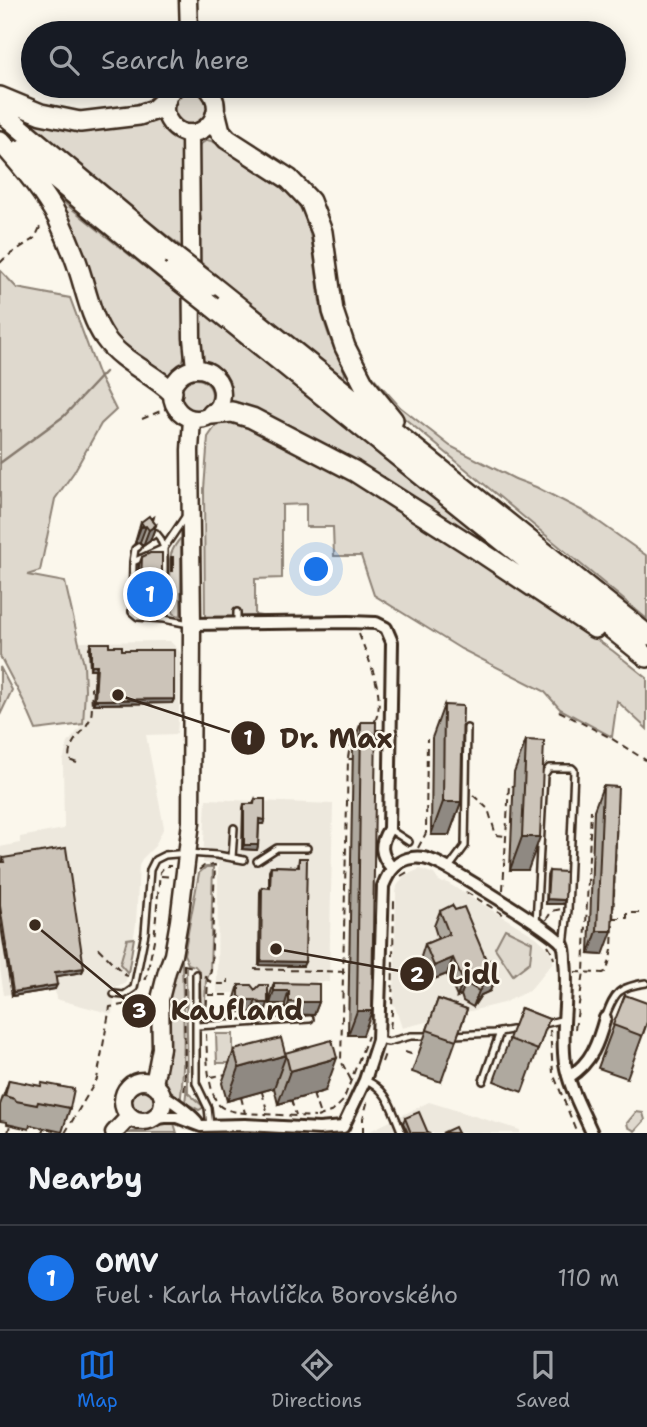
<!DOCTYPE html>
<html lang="en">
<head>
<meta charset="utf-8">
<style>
  :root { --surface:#171b24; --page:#20242c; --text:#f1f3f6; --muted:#9ea1a6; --line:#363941; --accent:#1a73e8 }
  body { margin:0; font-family:"Shantell Sans",sans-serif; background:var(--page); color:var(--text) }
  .you { position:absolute; left:317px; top:570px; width:24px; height:24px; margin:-18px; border:5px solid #fff; border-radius:50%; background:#1a73e8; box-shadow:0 0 0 10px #1a73e833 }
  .badge { display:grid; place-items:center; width:46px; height:46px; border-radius:50%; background:var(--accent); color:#fff; font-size:23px; font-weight:700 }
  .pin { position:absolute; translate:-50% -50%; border:4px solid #fff; box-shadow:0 2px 7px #0006 }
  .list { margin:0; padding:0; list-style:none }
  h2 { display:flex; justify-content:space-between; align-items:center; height:91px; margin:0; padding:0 28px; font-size:30px }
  h2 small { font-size:23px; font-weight:400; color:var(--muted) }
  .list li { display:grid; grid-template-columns:46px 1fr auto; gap:21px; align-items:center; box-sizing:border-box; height:105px; padding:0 28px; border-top:2px solid var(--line) }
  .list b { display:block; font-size:26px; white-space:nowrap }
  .list p { margin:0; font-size:23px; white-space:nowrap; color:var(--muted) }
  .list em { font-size:23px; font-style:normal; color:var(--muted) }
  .icon { flex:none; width:38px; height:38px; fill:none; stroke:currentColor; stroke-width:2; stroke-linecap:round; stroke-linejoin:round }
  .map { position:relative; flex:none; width:647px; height:1133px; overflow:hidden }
  .search { position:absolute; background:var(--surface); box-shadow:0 4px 18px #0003; left:21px; right:21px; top:21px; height:77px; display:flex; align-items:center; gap:18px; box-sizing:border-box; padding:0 24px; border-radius:38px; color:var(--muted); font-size:26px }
  .sheet { height:196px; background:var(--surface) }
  nav { display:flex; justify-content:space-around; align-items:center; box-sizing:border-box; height:98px; border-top:2px solid var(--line); background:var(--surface); font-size:19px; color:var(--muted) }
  nav a { display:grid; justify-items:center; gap:4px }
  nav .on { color:var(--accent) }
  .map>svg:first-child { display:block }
  .built { fill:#ede8dd }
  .green { fill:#dfd9ce; stroke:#8d8276; stroke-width:2 }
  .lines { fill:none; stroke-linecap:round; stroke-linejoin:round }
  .stream { stroke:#85796d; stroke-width:2.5 }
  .lane-casing { stroke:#3b2a1e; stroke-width:10 }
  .street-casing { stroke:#3b2a1e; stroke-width:16 }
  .secondary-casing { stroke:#3b2a1e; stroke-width:21 }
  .highway-casing { stroke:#3b2a1e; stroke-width:24 }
  .path { stroke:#3b2a1e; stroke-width:2; stroke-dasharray:7 5; stroke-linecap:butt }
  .lane { stroke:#fbf7ec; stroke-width:5 }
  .street { stroke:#fbf7ec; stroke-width:10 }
  .secondary { stroke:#fbf7ec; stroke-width:16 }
  .highway { stroke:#fbf7ec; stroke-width:19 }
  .highway-bridge-casing { stroke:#3b2a1e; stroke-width:24; stroke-linecap:butt }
  .highway-bridge { stroke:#fbf7ec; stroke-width:19 }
  .wall { fill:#afa99f; stroke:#3b2a1e; stroke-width:2 }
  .shaded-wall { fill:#8f8982; stroke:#3b2a1e; stroke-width:2 }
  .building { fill:#ccc4b9; stroke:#3b2a1e; stroke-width:2 }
  .leader { fill:none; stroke:#3b2a1e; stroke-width:2.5 }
  .callout-dot { fill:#3b2a1e; stroke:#fbf7ec; stroke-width:2.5 }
  .mark-label { font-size:21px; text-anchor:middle; font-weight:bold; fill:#fff }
  .callout-label { font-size:28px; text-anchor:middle; font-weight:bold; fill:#3b2a1e; stroke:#fbf7ec; stroke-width:5; stroke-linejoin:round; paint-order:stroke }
</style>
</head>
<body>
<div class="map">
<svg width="647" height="1133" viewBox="0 0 647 1133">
  <rect width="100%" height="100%" fill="#fbf7ec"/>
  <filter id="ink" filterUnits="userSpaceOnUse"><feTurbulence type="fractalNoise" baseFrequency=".0143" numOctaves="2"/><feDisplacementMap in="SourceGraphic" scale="14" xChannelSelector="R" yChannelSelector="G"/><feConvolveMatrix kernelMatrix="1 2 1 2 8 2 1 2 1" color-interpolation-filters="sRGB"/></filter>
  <g filter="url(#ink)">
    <path class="built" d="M170,641L181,653L180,696L177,734L146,735L164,827L155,846L142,859L139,866L136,924L126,982L123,985L117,986L112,1014L56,999L55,989L12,996L11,994L4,995L0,968V847L20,843V837L64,829L63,761L68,743L83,724L85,690L84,665L78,642Z
      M206,799L333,804L329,982L316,981L315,992L217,993L218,864L203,863Z
      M420,869L434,874L438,880L443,883L446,882L536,937L546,946L552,955L553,962L529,991L503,1003L402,1028L394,1004L396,893L397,886L404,876Z
      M429,1102L520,1130V1133H366Z"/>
    <path class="green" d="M173 107a17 17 0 1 1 34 0a17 17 0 1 1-34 0Z
      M19,116C36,117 51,125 68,127C101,132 129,126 161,117L181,143L183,165V248L108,190Z
      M207,140C220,142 236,157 247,165C264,177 286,187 298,204C316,230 315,282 322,313C327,334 336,354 345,373L344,379H341L262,316L196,258L201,234V219L196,195L198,146Z
      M52,193L185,299C186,314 189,352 181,365C179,369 174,374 170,377L164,376L111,339Z
      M0,270L17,288L70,298L99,376L116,410L101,424L74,472L55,499L40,571L27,575L65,582L84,665L85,690L83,724L36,730L24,702L0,656Z
      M197,308L525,572L244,406L226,402C231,375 213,376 202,359C193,346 197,324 197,308Z
      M374,378L400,407L450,446L515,479L536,487L585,512L647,556V619L404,418L376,387Z
      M180 395a16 16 0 1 1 32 0a16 16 0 1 1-32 0Z
      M238,421L375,490L531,593L613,651L647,678V729L617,701L612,737L560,709L544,691L461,649L374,595L361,556H334L333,527H306V504L282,505V578L255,579V615L262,616V619H241L240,609H234L233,619L205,620L204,489L208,437L215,427L224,422L235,423Z
      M180,539L181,540V614L180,616L174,614C169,604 168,566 171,554C173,549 176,543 180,539Z
      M0,667L12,690L0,715Z
      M206,867H213L210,972L206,981L204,1021L202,1020L199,971L195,966L188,964L184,954L199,873Z
      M505,929L532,942L530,962L513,975L495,948Z
      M134,938L128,973L120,964L127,939Z
      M179,960L182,961C183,1008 186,1058 180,1105L170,1095L166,1087L164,1076L167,1051L166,996Z
      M186,967L188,1093L204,1107L199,1110L185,1103L187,1085Z
      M216,1034H233V1063H217Z
      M132 1101a11 11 0 1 1 22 0a11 11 0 1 1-22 0Z
      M636,1112L643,1113L645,1120L635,1131L628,1127L627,1123Z
      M173,1120L177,1133H128L146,1129L165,1121Z"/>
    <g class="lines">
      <path class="stream" d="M0,463L64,416L105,372"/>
      <defs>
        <path id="lane" d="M185,517L164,548V619L189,624
          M152,536L156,533L160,538L164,548L133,562L132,612L138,617L164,619
          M133,562L135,549L138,547
          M237,624V612
          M377,734H391
          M389,829L409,842
          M232,858L234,828
          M257,861L277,848H307
          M448,869L465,846L467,728
          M536,923L544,775L549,768H572L574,770L568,910L564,946
          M196,974V1083L208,1108L210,1126
          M114,994L124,995L134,988L145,933L150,870L155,860L165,855L188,853L217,855L244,860
          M605,1018C615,992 618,987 646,983
          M540,1025L565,1019
          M197,1026L310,1019
          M454,1035L494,1033L517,1029
          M378,1040L388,1042L411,1036H430
          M365,1080C389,1089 392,1111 402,1133
          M483,1081L500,1032"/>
        <path id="street" d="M192,624L349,622L376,623L386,628L392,642L389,829C379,844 380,855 392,868
          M569,1077C592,1062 598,1043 605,1018
          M161,1093C173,1102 188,1111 197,1122
          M152,1119L165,1117H177L201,1126L245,1125L319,1129L343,1127
          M343,1127L365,1080L378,1040L383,886C388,873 396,860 412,858C418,857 426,858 433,861C449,867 557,933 563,945C565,949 565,956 565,961C569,994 560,1029 565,1063C569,1087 582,1110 592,1133"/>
        <path id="secondary" d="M188,0L189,33
          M177,86C169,92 165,99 165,109C165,115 168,120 171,124C193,151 236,114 205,86
          M190,133L192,338L195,368
          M172 394a25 25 0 1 1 50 0a25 25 0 1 1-50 0Z
          M123 1101a20 20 0 1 1 40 0a20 20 0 1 1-40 0Z
          M154,1084L161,1048L160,999L167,971L173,955L179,921L191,822L192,624L190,450L192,419
          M114,1133L129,1117"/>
        <path id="highway" d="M0,97L41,114L80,122L139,115L154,110L166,99
          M0,111L171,254
          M216,115L220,131L227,139L289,179L310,201L322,232L333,311L345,347L364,384L393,420
          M0,141C20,163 44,192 58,218C64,231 70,245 75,258C85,284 89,315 105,338C122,362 151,372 172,392
          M20,150L170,273
          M211,285L647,635
          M212,306L647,657
          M212,414L232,412L252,418L354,471L475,548L595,628"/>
      </defs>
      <use href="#lane" class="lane-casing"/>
      <use href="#street" class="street-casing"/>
      <use href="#secondary" class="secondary-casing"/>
      <use href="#highway" class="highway-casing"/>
      <path class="path" d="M0,263L6,257L35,238L41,225
        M142,419L170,407
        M359,634C368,659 388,698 374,723
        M559,711L609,737L647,761
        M348,758L350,745L355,744
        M77,763L69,760C69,739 81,737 89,721C94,713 91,697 91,687
        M473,795L488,809L496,835L506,836
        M418,848L426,833L427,739
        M199,870L204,866L215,865L211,971L208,980L203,974
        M161,876L173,877
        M401,876L411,870
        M503,890L509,785L513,786
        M466,892L506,916
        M613,918H627V913H639
        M546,920L552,911L561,909
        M548,945L552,952L554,959
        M98,948L125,975L128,976
        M184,964L185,1082L184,1095
        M184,965L193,967
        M254,969L349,972
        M575,972L603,973L607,971L612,950L617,813
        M144,978L146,979L154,940L160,872L165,866H171
        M208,995H227
        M206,1018L208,980L215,984H228V979
        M390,1028L392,1013L394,901
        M575,1029L584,972L591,810
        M550,1030L553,1073L577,1133
        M206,1034C207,1052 207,1091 219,1105C225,1111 237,1112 245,1113V1114
        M405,1052L417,1056
        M382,1062L386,1051
        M211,1077L226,1074
        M351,1080L341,1061L348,759H352
        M262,1092L268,1114
        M313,1094L320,1115
        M241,1097L245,1113L315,1117
        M291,1100L296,1115
        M317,1117L333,1111L343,1101L368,1036
        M8,1133L10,1125
        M42,1133L44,1128
        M65,1133L97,1079L110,1007L128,1004L137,996
        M363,1133V1118L368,1100"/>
      <use href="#lane" class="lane"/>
      <use href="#street" class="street"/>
      <use href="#secondary" class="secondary"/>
      <use href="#highway" class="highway"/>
      <defs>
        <path id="highway-bridge" d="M171,254L211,285
          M170,273L212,306"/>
      </defs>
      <use href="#highway-bridge" class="highway-bridge-casing"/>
      <use href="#highway-bridge" class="highway-bridge"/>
    </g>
    <path class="wall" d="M153,521L156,525L150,541L143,546L140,542L135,543L141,522Z
      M142,557L159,583L156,609H137L139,565Z
      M91,643L109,646L122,650L174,699L172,703L93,704L95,669H90L89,648Z
      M444,705L461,802L449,835H431L432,738Z
      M361,722L363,1035H348L353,745Z
      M526,740L528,870H510L514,773Z
      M603,786V955L589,954L594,810Z
      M255,799L263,824H259L258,845L257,850L242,849L243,808L244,804H253Z
      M3,858L84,968L82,972L56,976L55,989L12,996L0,920V862H2Z
      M299,858L303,966L259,965L260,892L262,887L269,888V870L271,866L298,867Z
      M549,871L565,900L563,904H546L547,876Z
      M440,911L487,962L496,975L490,991L481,995L473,1007L463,1001L461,995L457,997L447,974L429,981L420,960L425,944L438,939L434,926Z
      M274,983L319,1002L314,1015L285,1014V1004H270V995Z
      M239,985L255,990L264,1016H256L252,1012H238L235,1008V998Z
      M625,995L647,1023L627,1078L598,1068Z
      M438,999L467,1009L441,1082L412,1072Z
      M521,1008L549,1019L522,1092L494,1081Z
      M234,1050L285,1053L325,1091L278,1104L274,1088L227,1101L222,1083Z
      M9,1080L70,1108L62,1132L30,1125L29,1129L7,1124V1122L0,1121V1105Z
      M405,1118L428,1133H408L403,1123Z"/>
    <path class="shaded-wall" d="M156,525L150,541L143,546L149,530Z
      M146,526L140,542L135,543L141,527Z
      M140,601H159L156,609H137Z
      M91,665H97L95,669H90Z
      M174,699L172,703L93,704L95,700Z
      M443,802H461L449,835H431Z
      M259,819L265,820L263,824H258Z
      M522,837H540L528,870H510Z
      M244,845H258L257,850L242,849Z
      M547,899L565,900L563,904H546Z
      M597,931H612L603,955L589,954Z
      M453,958L447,974L429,981L434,966Z
      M261,961L305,962L303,966L259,965Z
      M84,968L82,972L53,977L55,972Z
      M496,975L490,991L481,995L473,1007L479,991L487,979Z
      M467,979L461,995L457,997L463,981Z
      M57,985L55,989L12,996L13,992Z
      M274,991H289L285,1004H270Z
      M243,1000H256L252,1012H238Z
      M289,1002H319L314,1015L285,1014Z
      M260,1003H268L264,1016H256Z
      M357,1011H372L363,1035H348Z
      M286,1055L274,1088L227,1101L239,1068Z
      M337,1058L325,1091L278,1104L290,1071Z"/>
    <path class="building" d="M149,516L151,519L154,517L153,521L156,525L149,530L146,526L141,527L143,525L141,522Z
      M150,553H162V575H159V601H140L142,557Z
      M171,557H173V571H171Z
      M91,643H109V646H122V650H174V699L95,700L97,665H91Z
      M444,705L463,706L461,802H443Z
      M361,722H376L372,1011H357Z
      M526,740L544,741L540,837H522Z
      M603,786L618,787L612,931H597Z
      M255,799H265V820L259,819L258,845H244V804H254Z
      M66,848L84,968L55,972L57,985L13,992L0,906V862H4L3,858Z
      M299,858H307L305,962L261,961L262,887L270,888L271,866L299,867Z
      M549,871L566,872L565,900L547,899Z
      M452,905L455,910L464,907L487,962L490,960L496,975L487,979L479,991L469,985L467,979L463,981L453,958L434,966L425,944L449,934L440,911Z
      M274,983L319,984V1002H289V991H274Z
      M239,985H251L255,990L260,985H268V1003H260L256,1000H243L239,996Z
      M625,995L647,1003V1022L642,1036L613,1025Z
      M438,999L467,1009L456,1040L427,1030Z
      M521,1008L549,1019L538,1050L509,1039Z
      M281,1038L285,1053L332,1040L337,1058L290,1071L286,1055L239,1068L234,1050Z
      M9,1080L41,1086L42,1083L74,1089L70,1108L38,1102L37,1105L16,1101L15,1099L5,1096Z
      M419,1112L428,1133H411L405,1118Z
      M455,1127L458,1133H442Z"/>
  </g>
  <path class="leader" d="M118 695L248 738M276 949L417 974M35 925L139 1011"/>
  <g class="callout-dot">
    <circle cx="118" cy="695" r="7"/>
    <circle cx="276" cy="949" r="7"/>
    <circle cx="35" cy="925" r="7"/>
    <circle cx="248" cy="738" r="18"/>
    <circle cx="417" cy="974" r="18"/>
    <circle cx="139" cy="1011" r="18"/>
  </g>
  <g class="mark-label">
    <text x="248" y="745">1</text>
    <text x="417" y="982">2</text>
    <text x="139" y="1018">3</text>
  </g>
  <g class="callout-label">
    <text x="336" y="748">Dr. Max</text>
    <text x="474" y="984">Lidl</text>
    <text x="237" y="1020">Kaufland</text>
  </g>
</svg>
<div class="you"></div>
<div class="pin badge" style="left:150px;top:594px">1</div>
<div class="search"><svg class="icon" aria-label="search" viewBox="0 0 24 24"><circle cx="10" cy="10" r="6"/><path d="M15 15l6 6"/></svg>Search here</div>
</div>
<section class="sheet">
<h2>Nearby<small></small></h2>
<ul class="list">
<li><span class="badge">1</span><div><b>OMV</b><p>Fuel · Karla Havlíčka Borovského</p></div><em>110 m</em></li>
</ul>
</section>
<nav>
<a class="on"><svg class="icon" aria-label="map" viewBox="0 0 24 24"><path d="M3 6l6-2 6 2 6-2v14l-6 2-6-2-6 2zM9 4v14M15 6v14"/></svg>Map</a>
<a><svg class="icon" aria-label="directions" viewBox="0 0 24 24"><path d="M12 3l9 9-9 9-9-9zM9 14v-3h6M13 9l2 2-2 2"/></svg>Directions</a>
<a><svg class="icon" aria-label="saved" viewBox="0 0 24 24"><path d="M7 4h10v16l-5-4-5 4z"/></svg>Saved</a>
</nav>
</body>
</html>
